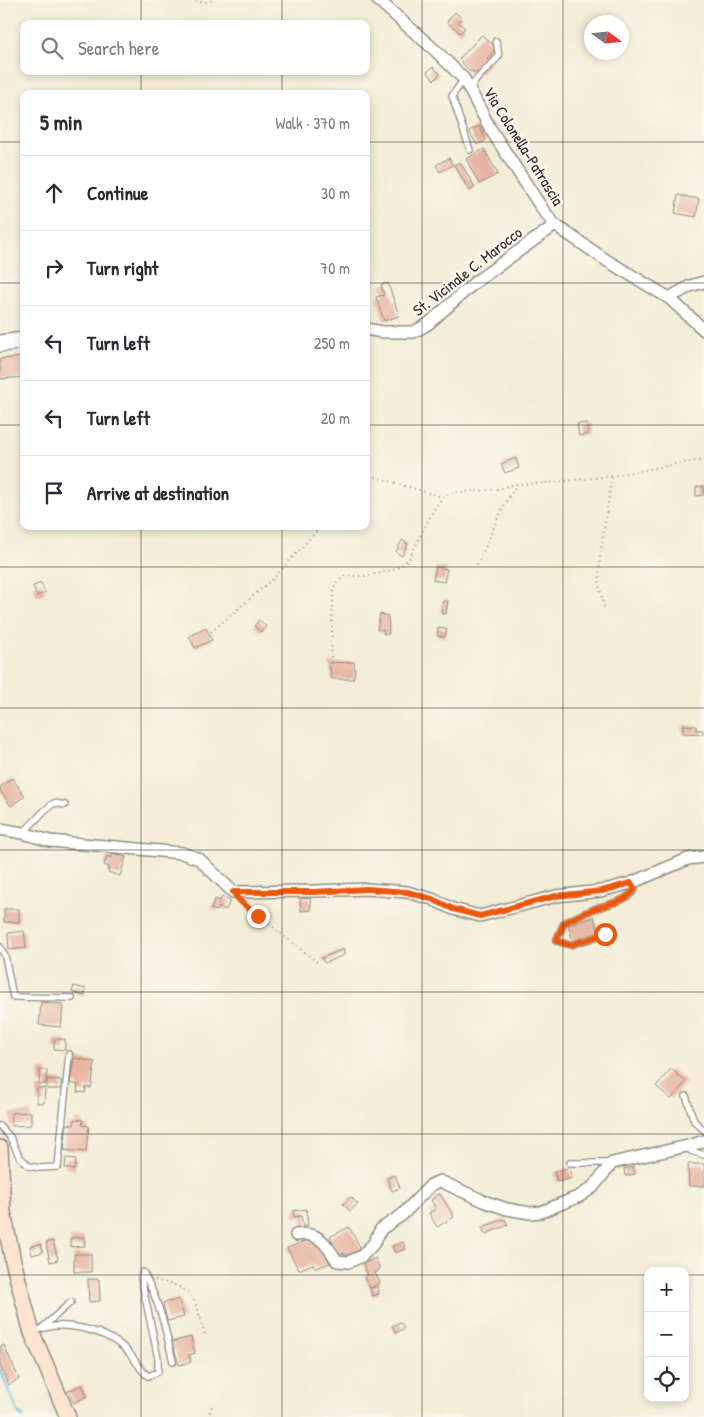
<!DOCTYPE html>
<html lang="en">
<head>
<meta charset="utf-8">
<style>
  :root { --surface:#fff; --page:#f7f7f7; --text:#2b2b33; --muted:#7c7c81; --line:#e1e1e2 }
  body { margin:0; font-family:"Patrick Hand",sans-serif; background:var(--page); color:var(--text) }
  .controls { position:absolute; right:15px; bottom:15px; display:grid; overflow:hidden; border-radius:10px; box-shadow:0 2px 8px #0003 }
  .controls button { width:45px; height:45px; display:grid; place-items:center; padding:0; border:0; border-bottom:1px solid var(--line); background:var(--surface); color:var(--text); font:25px sans-serif }
  .compass { position:absolute; left:584px; top:15px; width:45px; height:45px; border-radius:50%; background:var(--surface); box-shadow:0 2px 8px #0003; rotate:105deg }
  .stop { position:absolute; width:15px; height:15px; margin:-11px; border:4px solid #ea580c; border-radius:50%; background:#fff }
  .stop.end { background:#ea580c; border-color:#fff; box-shadow:0 1px 5px #0008 }
  .list { margin:0; padding:0; list-style:none }
  h2 { display:flex; justify-content:space-between; align-items:center; height:65px; margin:0; padding:0 20px; font-size:21px }
  h2 small { font-size:16px; font-weight:400; color:var(--muted) }
  .list li { display:grid; grid-template-columns:32px 1fr auto; gap:15px; align-items:center; box-sizing:border-box; height:75px; padding:0 20px; border-top:1px solid var(--line) }
  .list b { display:block; font-size:19px; white-space:nowrap }
  .list em { font-size:16px; font-style:normal; color:var(--muted) }
  .icon { flex:none; width:28px; height:28px; fill:none; stroke:currentColor; stroke-width:2; stroke-linecap:round; stroke-linejoin:round }
  .map { position:relative; flex:none; width:704px; height:1417px; overflow:hidden }
  .search { position:absolute; background:var(--surface); box-shadow:0 2px 8px #0003; left:20px; top:20px; width:350px; height:55px; display:flex; align-items:center; gap:12px; box-sizing:border-box; padding:0 18px; border-radius:10px; color:var(--muted); font-size:19px }
  .panel { position:absolute; background:var(--surface); box-shadow:0 2px 8px #0003; left:20px; top:90px; width:350px; height:440px; border-radius:10px }
  .map>svg:first-child { display:block }
  .lines { fill:none; stroke-linecap:round; stroke-linejoin:round }
  .stream { stroke:#60bfdf; stroke-width:3 }
  .building { fill:#e7b3a0 }
  .lane-casing { stroke:#8f8c81; stroke-width:8 }
  .street-casing { stroke:#8f8c81; stroke-width:14 }
  .secondary-casing { stroke:#8f8c81; stroke-width:18 }
  .path { stroke:#8f8c81; stroke-width:2; stroke-dasharray:1 4; stroke-linecap:butt }
  .lane { stroke:#fff; stroke-width:5.5 }
  .street { stroke:#fff; stroke-width:11 }
  .secondary { stroke:#fde4d1; stroke-width:15 }
  .route { stroke:#ea580c; stroke-width:6 }
  .grid { fill:none; stroke:#2b2b2b; stroke-width:1; stroke-opacity:0.55 }
  .labels { text-anchor:middle; dominant-baseline:central; stroke-width:5; stroke-linejoin:round; paint-order:stroke }
  .street-label { font-size:16px; fill:#2b2b2b; stroke:#fbf7ec }
</style>
</head>
<body>
<div class="map">
<svg width="704" height="1417" viewBox="0 0 704 1417">
  <rect width="100%" height="100%" fill="#fbf7ec"/>
  <filter id="ink" filterUnits="userSpaceOnUse"><feTurbulence type="fractalNoise" baseFrequency=".02" numOctaves="2"/><feDisplacementMap in="SourceGraphic" scale="10" xChannelSelector="R" yChannelSelector="G"/><feConvolveMatrix kernelMatrix="1 2 1 2 8 2 1 2 1" color-interpolation-filters="sRGB"/></filter>
  <filter id="wash" filterUnits="userSpaceOnUse"><feTurbulence type="fractalNoise" baseFrequency=".0096" numOctaves="4" result="noise"/><feDisplacementMap in="SourceGraphic" scale="20" xChannelSelector="R" yChannelSelector="G"/><feGaussianBlur stdDeviation="1.12" result="paint"/><feColorMatrix in="noise" values="0 0 0 0 0 0 0 0 0 0 0 0 0 0 0 0 0 1.4 0 .05"/><feComposite in="paint" operator="in"/></filter>
  <g filter="url(#wash)">
    <rect width="100%" height="100%" fill="#f3edd7"/>
    <g class="lines">
      <path class="stream" d="M0,1370L19,1414L23,1417"/>
    </g>
    <g id="blocks">
      <path class="building" d="M455,12L462,18L458,22L465,28L460,33L447,22Z
        M482,35L496,48L487,59L490,63L481,73L469,71L459,59Z
        M433,67L440,74L434,80L427,72Z
        M479,126L486,140L477,145L469,131Z
        M484,149L498,174L479,184L466,159Z
        M449,158L453,165L440,172L436,165Z
        M460,162L475,187L470,191L454,165Z
        M678,195L699,199L696,217L675,213Z
        M388,283L399,316L384,321L376,297L384,295L381,285Z
        M23,357L24,377L0,379V359Z
        M587,423L588,434L579,436L577,424Z
        M516,458L519,468L505,473L501,464Z
        M704,486V495L696,496V487Z
        M402,540L408,544L402,556L396,552Z
        M436,567L447,569L444,582L433,580Z
        M41,583L45,593L37,596L33,586Z
        M443,601H448L446,614L441,613Z
        M380,614L388,616L389,634H383L384,630H377Z
        M259,620L266,626L261,632L254,626Z
        M206,628L212,640L195,648L189,636Z
        M438,628L447,629L445,637L437,636Z
        M354,662L355,671L353,679H332L329,663Z
        M683,725L696,726V730H703V734L683,733Z
        M12,778L25,796L11,806L0,790V787Z
        M113,853L126,857L120,876L108,872L109,867L104,865L107,856L111,858Z
        M222,897L230,901L226,910L219,907L217,911L211,909L215,899L220,901Z
        M310,898L311,910L301,911L300,899Z
        M4,909H19V922H4Z
        M594,917L599,933L573,941L568,925Z
        M24,931L26,948L9,950L8,933Z
        M344,949V955L325,963L321,958Z
        M74,986L86,989L84,996L72,992Z
        M41,1002L63,1004L61,1027L39,1025Z
        M54,1039H65V1050L54,1049Z
        M74,1058L95,1062L91,1088L86,1087L85,1093L77,1092L78,1085L70,1083Z
        M671,1069L686,1082L671,1099L656,1086Z
        M40,1070H47L46,1084H39Z
        M47,1079L61,1080V1089H47Z
        M37,1088H45L44,1103H37Z
        M31,1112V1125L11,1126V1113Z
        M75,1119L83,1120L82,1125L89,1126L86,1152L64,1150L67,1124L74,1125Z
        M66,1158L76,1159L75,1170L65,1168Z
        M688,1164H704V1186H689Z
        M633,1167L635,1174L625,1176L624,1169Z
        M569,1168L572,1178L557,1182L554,1172Z
        M395,1175L400,1188L392,1191L387,1178Z
        M440,1194L454,1217L437,1227L429,1213L436,1209L431,1200Z
        M351,1197L358,1204L350,1211L343,1204Z
        M306,1209L308,1226L303,1227L301,1216L294,1217L293,1211Z
        M505,1219L508,1225L485,1234L482,1227Z
        M349,1227L361,1249L346,1256L344,1253L339,1255L330,1237Z
        M84,1237L85,1246L71,1247L70,1238Z
        M311,1239L320,1244L330,1263L316,1268L313,1264L299,1270L287,1248Z
        M53,1241L58,1260L50,1262L46,1243Z
        M403,1242L406,1249L395,1253L392,1246Z
        M41,1244L43,1252L32,1255L30,1246Z
        M74,1254H91V1272H74Z
        M375,1258L380,1269L375,1273L380,1283L370,1288L378,1287L379,1294L372,1296L370,1288L364,1277L368,1275L363,1264Z
        M88,1279H99L100,1301L89,1302Z
        M179,1299L184,1317L167,1321L163,1303Z
        M400,1322L404,1328L396,1333L392,1326Z
        M191,1337L195,1353L189,1355L191,1362L179,1365L172,1342Z
        M4,1345L19,1379L9,1385L0,1366V1347Z
        M82,1385L87,1396L74,1403L68,1391Z"/>
    </g>
  </g>
  <g filter="url(#ink)">
    <use href="#blocks" fill-opacity="0" stroke="#8f8c81" stroke-width="1"/>
    <g class="lines">
      <defs>
        <path id="lane" d="M464,79L452,96L470,150
          M470,89C477,76 489,68 499,56L496,41
          M0,349L24,346
          M23,833L44,811L54,803L65,805
          M605,934L570,945L556,941L564,923C574,918 585,912 597,908C611,903 626,902 635,889L631,883
          M0,947L5,956L13,997L72,998
          M686,1096L694,1121L704,1130
          M0,1126L10,1137L19,1156L29,1166L40,1168L58,1167L69,1054
          M687,1146L691,1151L704,1155
          M570,1163H611
          M43,1327L71,1302
          M34,1332C61,1318 108,1330 128,1352C136,1360 139,1369 148,1376L158,1372V1358L141,1278L143,1272C159,1300 166,1330 173,1362"/>
        <path id="street" d="M378,0L436,51L464,79L491,130L543,210L555,225L606,260L669,298L704,330
          M669,298L690,286L704,282
          M366,329L382,332H414L428,324L474,283L555,225
          M0,341L24,338
          M0,829L23,833L50,841L182,853L199,859L233,892L314,891L367,889L407,892L432,899L453,909L480,916L556,896L601,891L631,883L688,859L704,857
          M296,1235C318,1231 326,1243 337,1261L349,1262L362,1256L374,1243L381,1229L402,1215L431,1185L440,1181L486,1202L507,1209L530,1213L541,1212L580,1196L593,1187L612,1163L692,1145L704,1141"/>
        <path id="secondary" d="M0,1148L3,1212L13,1261L32,1333L68,1417"/>
      </defs>
      <use href="#lane" class="lane-casing"/>
      <use href="#street" class="street-casing"/>
      <use href="#secondary" class="secondary-casing"/>
      <path class="path" d="M196,0C200,3 207,3 212,0
        M366,474L442,497
        M477,565C490,539 499,509 517,485
        M604,607L599,585L600,557L612,476
        M211,632L273,579L321,526
        M331,657L333,593L336,583L345,576H367L396,569L409,559L432,513L442,497L452,493L499,489L514,484L546,483L612,476L676,464L704,460
        M242,902L318,963
        M155,1280C198,1288 195,1301 206,1338
        M208,1417L212,1405"/>
      <use href="#lane" class="lane"/>
      <use href="#street" class="street"/>
      <use href="#secondary" class="secondary"/>
    </g>
  </g>
  <g class="lines" filter="url(#ink)">
    <path class="route" d="M258,916L240,901L233,892H314L367,889L407,892L432,899L453,909L480,916L556,896L602,891L631,883L635,889C626,902 611,903 597,908C585,912 574,918 564,923L556,941L570,945L605,934"/>
  </g>
  <path class="grid" d="M141,0V24M282,0V24M422,0V1417M563,0V1417M141,71V94M282,71V94M0,142H24M366,142H704M0,283H24M366,283H704M0,425H24M366,425H704M141,526V1417M282,526V1417M0,567H704M0,708H704M0,850H704M0,992H704M0,1134H704M0,1275H648M685,1275H704"/>
  <g class="labels">
    <g class="street-label">
      <text transform="translate(524 146) rotate(58)">Via Colonella-Patrascia</text>
      <text transform="translate(467 271) rotate(-38)">St. Vicinale C. Marocco</text>
    </g>
  </g>
</svg>
<div class="controls">
<button>+</button>
<button>−</button>
<button><svg class="icon" aria-label="locate" viewBox="0 0 24 24"><circle cx="12" cy="12" r="6"/><path d="M12 2v4M12 18v4M2 12h4M18 12h4"/></svg></button>
</div>
<svg class="compass" viewBox="-18 -18 36 36"><path d="M0-13l5 13h-10z" fill="#e53935"/><path d="M0 13l5-13h-10z" fill="#7c7c81"/></svg>
<div class="stop" style="left:605px;top:934px"></div>
<div class="stop end" style="left:258px;top:916px"></div>
<div class="search"><svg class="icon" aria-label="search" viewBox="0 0 24 24"><circle cx="10" cy="10" r="6"/><path d="M15 15l6 6"/></svg>Search here</div>
<section class="panel">
<h2>5 min<small>Walk · 370 m</small></h2>
<ul class="list">
<li><svg class="icon" aria-label="ahead" viewBox="0 0 24 24"><path d="M12 20V5M6 11l6-6 6 6"/></svg><div><b>Continue</b></div><em>30 m</em></li>
<li><svg class="icon" aria-label="right" viewBox="0 0 24 24"><path d="M7 20v-9h11M14 6l5 5-5 5"/></svg><div><b>Turn right</b></div><em>70 m</em></li>
<li><svg class="icon" aria-label="left" viewBox="0 0 24 24"><path d="M17 20v-9H6M10 6l-5 5 5 5"/></svg><div><b>Turn left</b></div><em>250 m</em></li>
<li><svg class="icon" aria-label="left" viewBox="0 0 24 24"><path d="M17 20v-9H6M10 6l-5 5 5 5"/></svg><div><b>Turn left</b></div><em>20 m</em></li>
<li><svg class="icon" aria-label="arrive" viewBox="0 0 24 24"><path d="M6 21V4h12l-3 4 3 4H6"/></svg><div><b>Arrive at destination</b></div></li>
</ul>
</section>
</div>
</body>
</html>
